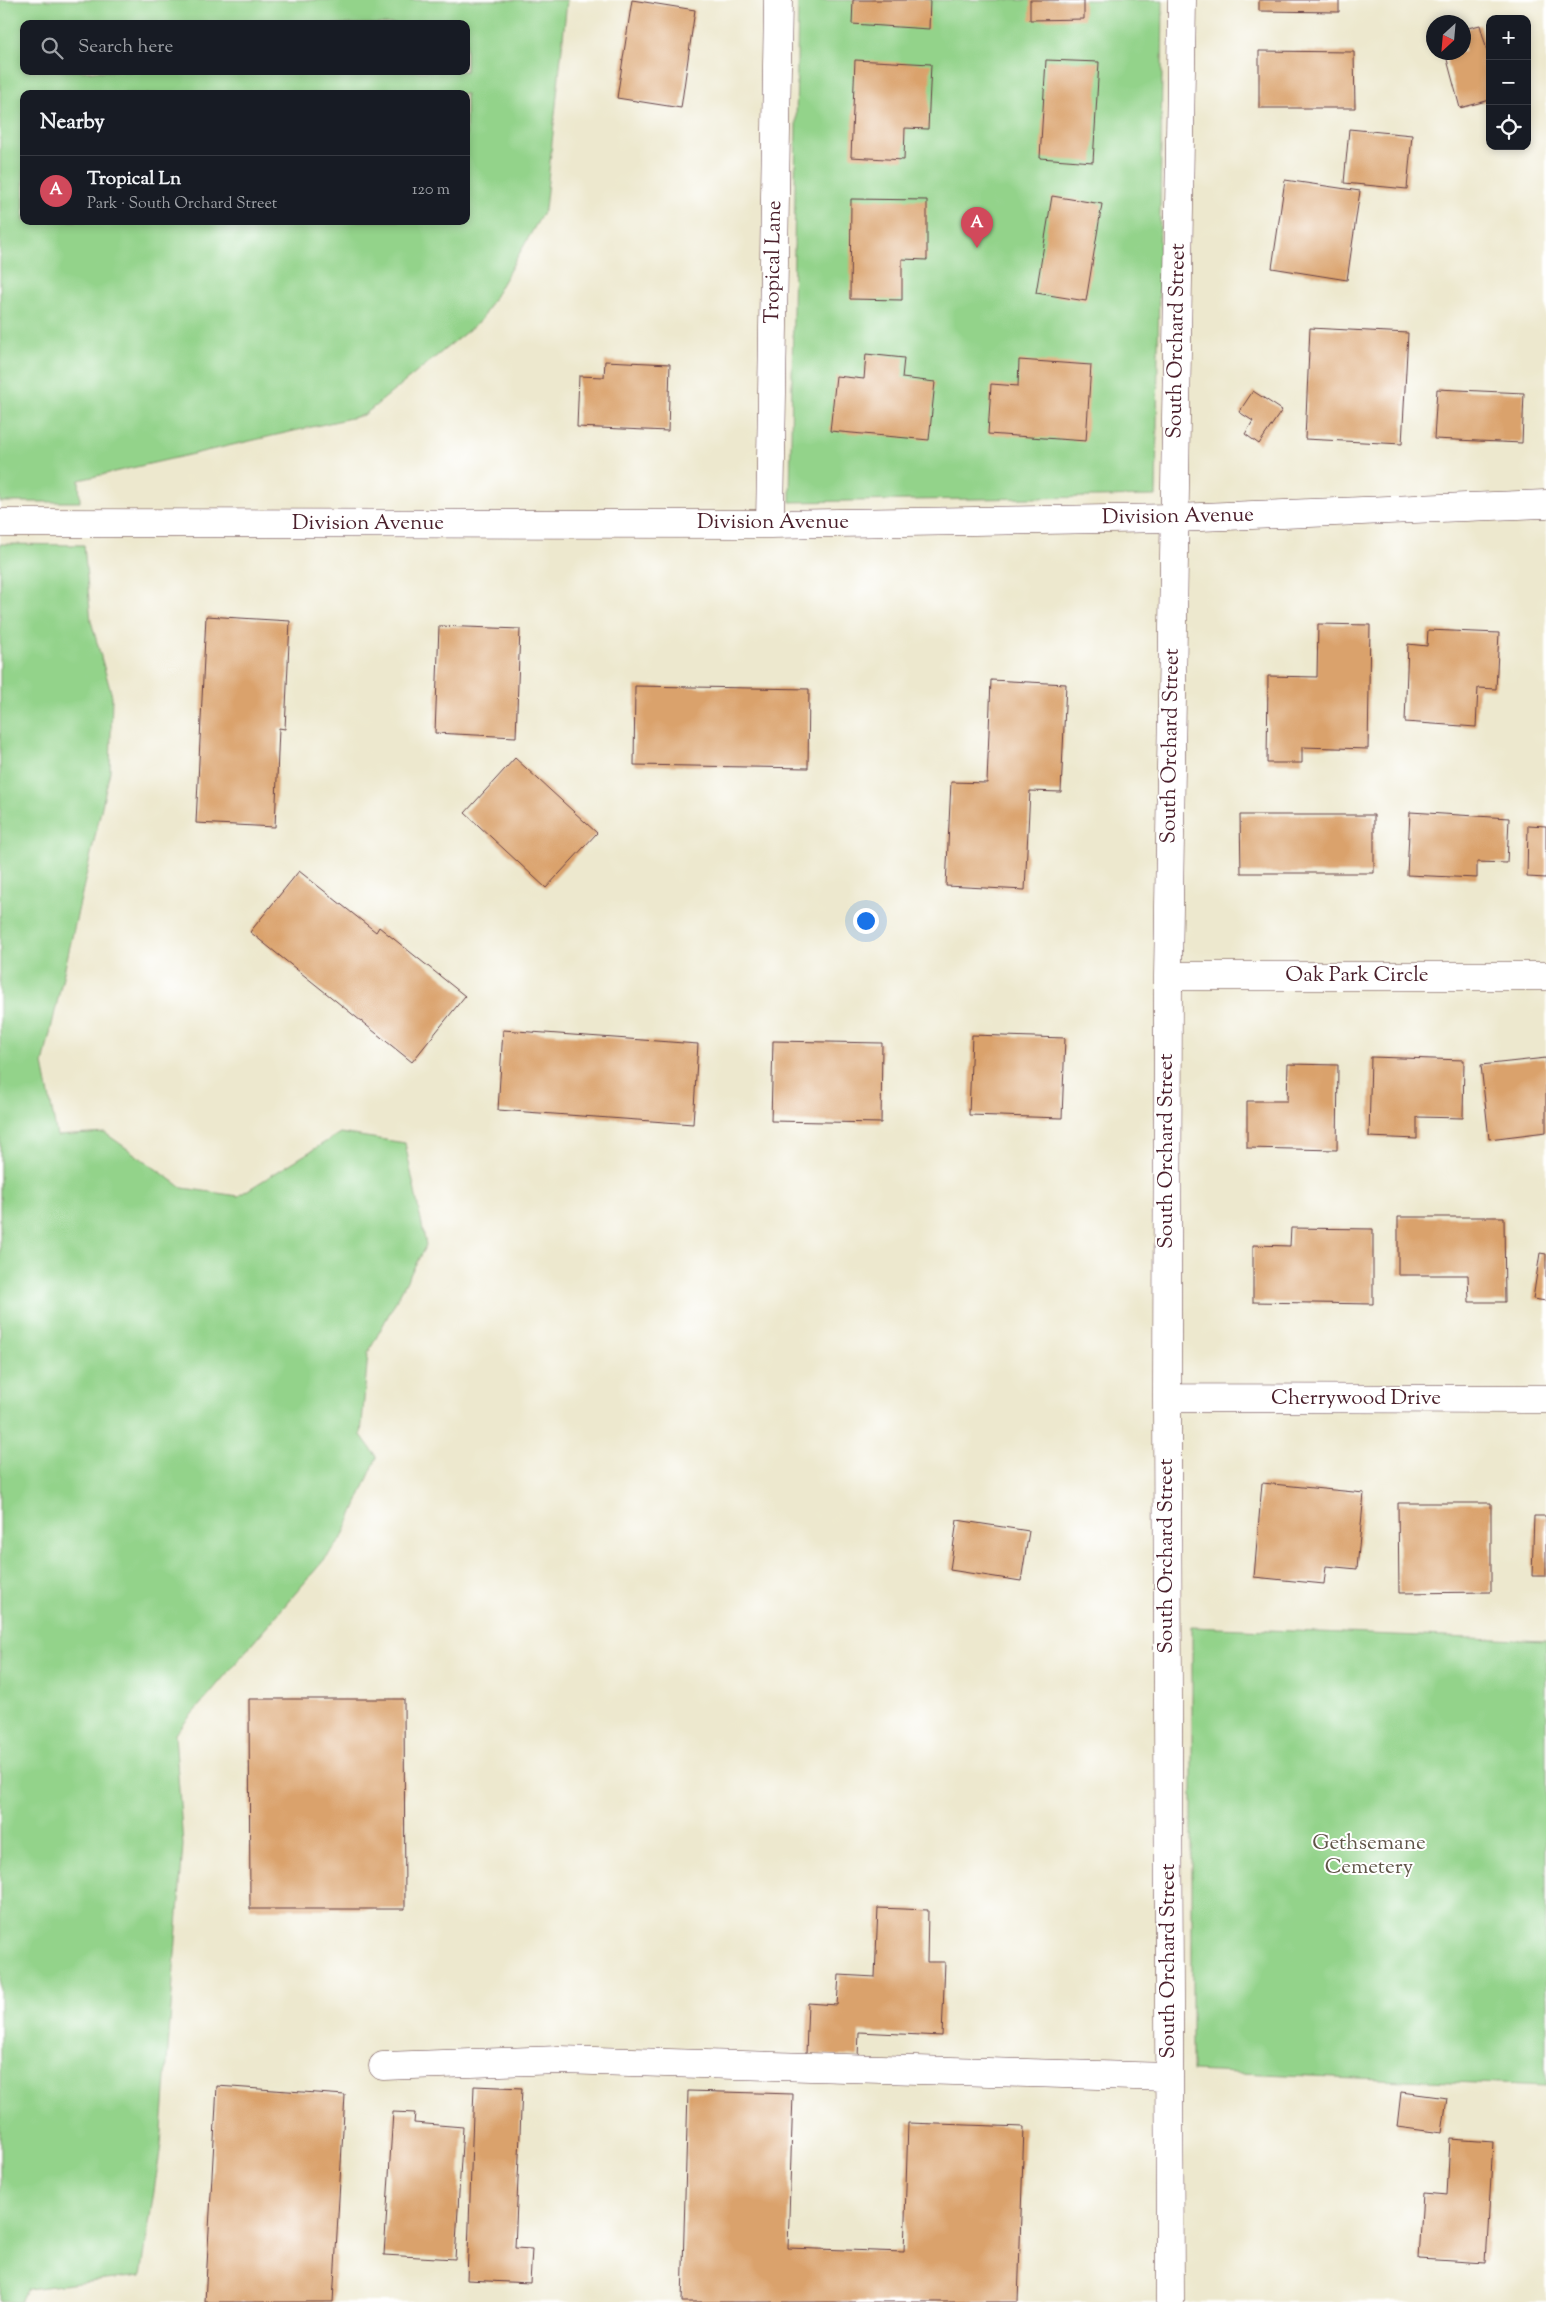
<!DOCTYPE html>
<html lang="en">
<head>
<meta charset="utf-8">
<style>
  :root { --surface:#171b24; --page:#242831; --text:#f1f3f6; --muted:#9ea1a6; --line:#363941; --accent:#d1495b }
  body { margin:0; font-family:"Sorts Mill Goudy",serif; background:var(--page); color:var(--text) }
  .controls { position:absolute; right:15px; top:15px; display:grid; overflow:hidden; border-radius:10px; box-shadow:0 2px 8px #0003 }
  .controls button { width:45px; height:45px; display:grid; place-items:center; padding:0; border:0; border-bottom:1px solid var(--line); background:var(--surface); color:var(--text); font:25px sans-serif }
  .compass { position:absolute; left:1426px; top:15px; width:45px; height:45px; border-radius:50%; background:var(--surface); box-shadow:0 2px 8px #0003; rotate:206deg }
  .you { position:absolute; left:865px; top:920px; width:18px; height:18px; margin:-12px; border:4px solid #fff; border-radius:50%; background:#1a73e8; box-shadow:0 0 0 8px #1a73e833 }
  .badge { display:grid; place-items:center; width:32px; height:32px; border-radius:50%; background:var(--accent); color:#fff; font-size:16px; font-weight:700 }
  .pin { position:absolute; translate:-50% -41px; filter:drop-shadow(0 1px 2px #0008) }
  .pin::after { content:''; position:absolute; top:26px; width:18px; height:15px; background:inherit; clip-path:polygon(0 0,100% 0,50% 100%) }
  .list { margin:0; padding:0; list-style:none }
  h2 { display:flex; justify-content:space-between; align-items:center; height:65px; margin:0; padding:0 20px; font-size:21px }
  h2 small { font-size:16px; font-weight:400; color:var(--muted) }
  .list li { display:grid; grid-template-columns:32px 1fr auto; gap:15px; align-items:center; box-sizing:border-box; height:70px; padding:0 20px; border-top:1px solid var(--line) }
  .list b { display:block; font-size:19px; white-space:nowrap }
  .list p { margin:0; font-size:16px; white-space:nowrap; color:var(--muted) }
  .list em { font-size:16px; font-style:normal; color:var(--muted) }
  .icon { flex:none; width:28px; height:28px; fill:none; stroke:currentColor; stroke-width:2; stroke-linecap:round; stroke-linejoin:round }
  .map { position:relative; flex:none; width:1546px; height:2302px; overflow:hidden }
  .search { position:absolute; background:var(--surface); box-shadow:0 2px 8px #0003; left:20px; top:20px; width:450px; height:55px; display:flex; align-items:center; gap:12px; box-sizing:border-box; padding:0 18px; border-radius:10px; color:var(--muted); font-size:19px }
  .panel { position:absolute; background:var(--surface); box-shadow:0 2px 8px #0003; left:20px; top:90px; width:450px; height:135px; border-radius:10px }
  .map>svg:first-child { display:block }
  .green { fill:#93d38a; stroke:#6e795a; fill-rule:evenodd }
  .building { fill:#daa26c }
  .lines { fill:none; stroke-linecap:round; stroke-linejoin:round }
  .minor-casing { stroke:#623d43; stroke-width:29 }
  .minor { stroke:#fff; stroke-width:28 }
  .labels { text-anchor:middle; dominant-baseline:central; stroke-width:4; stroke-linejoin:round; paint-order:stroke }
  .street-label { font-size:21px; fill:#4a1f2b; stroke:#fff }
  .park-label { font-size:21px; fill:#605548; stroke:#fff }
</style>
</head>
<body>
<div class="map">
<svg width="1546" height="2302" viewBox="0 0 1546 2302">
  <rect width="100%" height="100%" fill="#fff"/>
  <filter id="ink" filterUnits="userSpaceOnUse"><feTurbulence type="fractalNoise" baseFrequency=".02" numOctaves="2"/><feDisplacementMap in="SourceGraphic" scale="10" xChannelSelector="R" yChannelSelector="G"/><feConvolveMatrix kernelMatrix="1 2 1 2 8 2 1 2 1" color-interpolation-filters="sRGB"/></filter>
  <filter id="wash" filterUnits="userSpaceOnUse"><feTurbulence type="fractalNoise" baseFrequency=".0096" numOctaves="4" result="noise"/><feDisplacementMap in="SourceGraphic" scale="20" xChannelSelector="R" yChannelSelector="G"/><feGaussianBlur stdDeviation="1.12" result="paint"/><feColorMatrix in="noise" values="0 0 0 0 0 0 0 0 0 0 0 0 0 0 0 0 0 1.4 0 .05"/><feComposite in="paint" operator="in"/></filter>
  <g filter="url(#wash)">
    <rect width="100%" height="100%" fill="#ede8ce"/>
    <path class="green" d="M0,0H567L545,209L481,320L364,415L79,480L80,502H0ZM24,24H466V71H24ZM24,94H466V221H24Z
      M798,0H1163L1156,496L790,502Z
      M0,544L84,545L91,621L112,696L110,771L43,1064L57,1136L105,1133L183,1188L238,1196L340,1133L405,1143L426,1245L368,1353L361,1435L377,1457L341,1540L175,1734L183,1845L161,2145L141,2276L27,2289L21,2302H0Z
      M1192,1627L1546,1641V2086L1192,2071Z"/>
    <g id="blocks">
      <path class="building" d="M632,0L695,10L681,108L617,98Z
        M853,0H930L929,29L852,24Z
        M1030,0H1084V19L1030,20Z
        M1259,0H1339V12L1259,11Z
        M1480,25L1490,62V100L1460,108L1445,52H1464V29Z
        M1259,51L1354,52L1355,108H1259Z
        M855,60L931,64L928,129L905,128L904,160L851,157Z
        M1046,60L1099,62L1093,162L1040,158Z
        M1349,129L1412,135L1407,189L1344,183Z
        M1285,180L1360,191L1347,280L1272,268Z
        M1052,196L1102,204L1086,301L1036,293Z
        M851,199L927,200V260L902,259V300L850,299Z
        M1310,328L1408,333L1402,444L1305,439Z
        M866,354L904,358L902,378L935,382L929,440L830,431L836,376L864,379Z
        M1019,360L1091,365L1086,441L988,434L991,384L1018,386Z
        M605,361L670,364L668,431L577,427L579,376L604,377Z
        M1437,389L1524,393L1522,443L1434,439Z
        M1253,391L1282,410L1259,444L1245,434L1253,421L1239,412Z
        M206,616L290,621L285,729L279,728L275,827L196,823Z
        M1318,624L1370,625L1368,749L1302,747V763H1267L1268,676L1317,677Z
        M439,626L520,629L516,737L435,733Z
        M1428,630L1499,633L1496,689L1478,688L1476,727L1405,722L1408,644L1427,646Z
        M991,680L1066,684L1061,792L1030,791L1025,890L946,886L951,782L987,783Z
        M635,686L809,689L808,768L634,765Z
        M515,758L597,833L546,888L465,813Z
        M1410,812L1509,818L1507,863L1477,862V878L1407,875Z
        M1240,815H1374V873H1241Z
        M1528,825L1546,826V878L1527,877Z
        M299,871L376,932L379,927L465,996L412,1062L250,932Z
        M503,1030L698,1044L693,1124L498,1110Z
        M972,1035L1065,1038L1062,1118L969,1115Z
        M773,1041L882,1043L881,1123L771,1121Z
        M1371,1057L1464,1060L1463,1118L1417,1117V1139L1369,1137Z
        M1546,1058V1132L1489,1139L1481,1065Z
        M1288,1064L1338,1065L1337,1150L1247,1148V1101H1287Z
        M1398,1217H1504L1505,1302H1469L1468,1275H1398Z
        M1291,1228L1373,1229V1304L1253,1302V1245L1290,1246Z
        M1540,1253L1546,1254V1301L1533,1299Z
        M1262,1483L1364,1493L1357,1569L1326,1566L1324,1584L1254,1577Z
        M1398,1503H1491V1592L1399,1593Z
        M1534,1516H1546V1576H1532Z
        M957,1520L1029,1531L1021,1581L950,1570Z
        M249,1699H404L405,1909H250Z
        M878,1908L928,1910L927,1962H945L942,2036L859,2032L858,2057L806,2054L808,2003L837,2005L839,1975L875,1977Z
        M217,2086L345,2095L333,2302H205Z
        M474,2086L522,2088L515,2248L532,2249L530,2283L467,2280Z
        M688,2091L793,2094L788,2248L904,2252L908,2123L1024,2127L1018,2302H682Z
        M1401,2092L1447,2098L1442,2133L1397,2127Z
        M393,2112L415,2113L414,2123L463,2127L455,2259L384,2255Z
        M1450,2139L1493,2142L1486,2263L1419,2259L1423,2193L1447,2195Z"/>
    </g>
  </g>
  <g filter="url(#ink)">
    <use href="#blocks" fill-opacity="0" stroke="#623d43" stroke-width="1"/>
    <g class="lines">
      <defs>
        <path id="minor" d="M0,523L770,524L1175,518L1546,504
          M770,524L778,0
          M1168,976H1546
          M1167,1398L1546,1399
          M383,2066L559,2060L1169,2077
          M1170,2302L1167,1398L1168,976L1182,0"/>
      </defs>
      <use href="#minor" class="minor-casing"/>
      <use href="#minor" class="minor"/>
    </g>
  </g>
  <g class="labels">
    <g class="street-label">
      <text transform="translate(774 262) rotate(-89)">Tropical Lane</text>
      <text transform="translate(1177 341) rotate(-89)">South Orchard Street</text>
      <text transform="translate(1178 517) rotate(-1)">Division Avenue</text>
      <text x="773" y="523">Division Avenue</text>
      <text x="368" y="524">Division Avenue</text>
      <text transform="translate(1171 746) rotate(-89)">South Orchard Street</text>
      <text x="1357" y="976">Oak Park Circle</text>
      <text transform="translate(1167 1151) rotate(-90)">South Orchard Street</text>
      <text x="1356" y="1399">Cherrywood Drive</text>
      <text transform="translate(1167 1556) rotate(-90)">South Orchard Street</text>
      <text transform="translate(1169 1961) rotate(-90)">South Orchard Street</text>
    </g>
    <g class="park-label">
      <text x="1369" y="1844">Gethsemane<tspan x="1369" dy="24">Cemetery</tspan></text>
    </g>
  </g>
</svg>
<div class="controls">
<button>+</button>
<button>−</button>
<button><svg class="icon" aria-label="locate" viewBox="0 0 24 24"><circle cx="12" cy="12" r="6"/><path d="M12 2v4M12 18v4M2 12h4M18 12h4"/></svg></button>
</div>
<svg class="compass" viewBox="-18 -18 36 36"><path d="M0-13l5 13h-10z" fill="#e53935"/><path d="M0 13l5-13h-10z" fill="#9ea1a6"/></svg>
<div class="you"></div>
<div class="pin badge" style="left:977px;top:248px">A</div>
<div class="search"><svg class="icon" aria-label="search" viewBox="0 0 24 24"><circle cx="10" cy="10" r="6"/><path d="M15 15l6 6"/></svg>Search here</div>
<section class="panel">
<h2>Nearby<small></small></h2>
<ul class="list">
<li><span class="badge">A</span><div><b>Tropical Ln</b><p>Park · South Orchard Street</p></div><em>120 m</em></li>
</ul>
</section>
</div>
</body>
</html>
